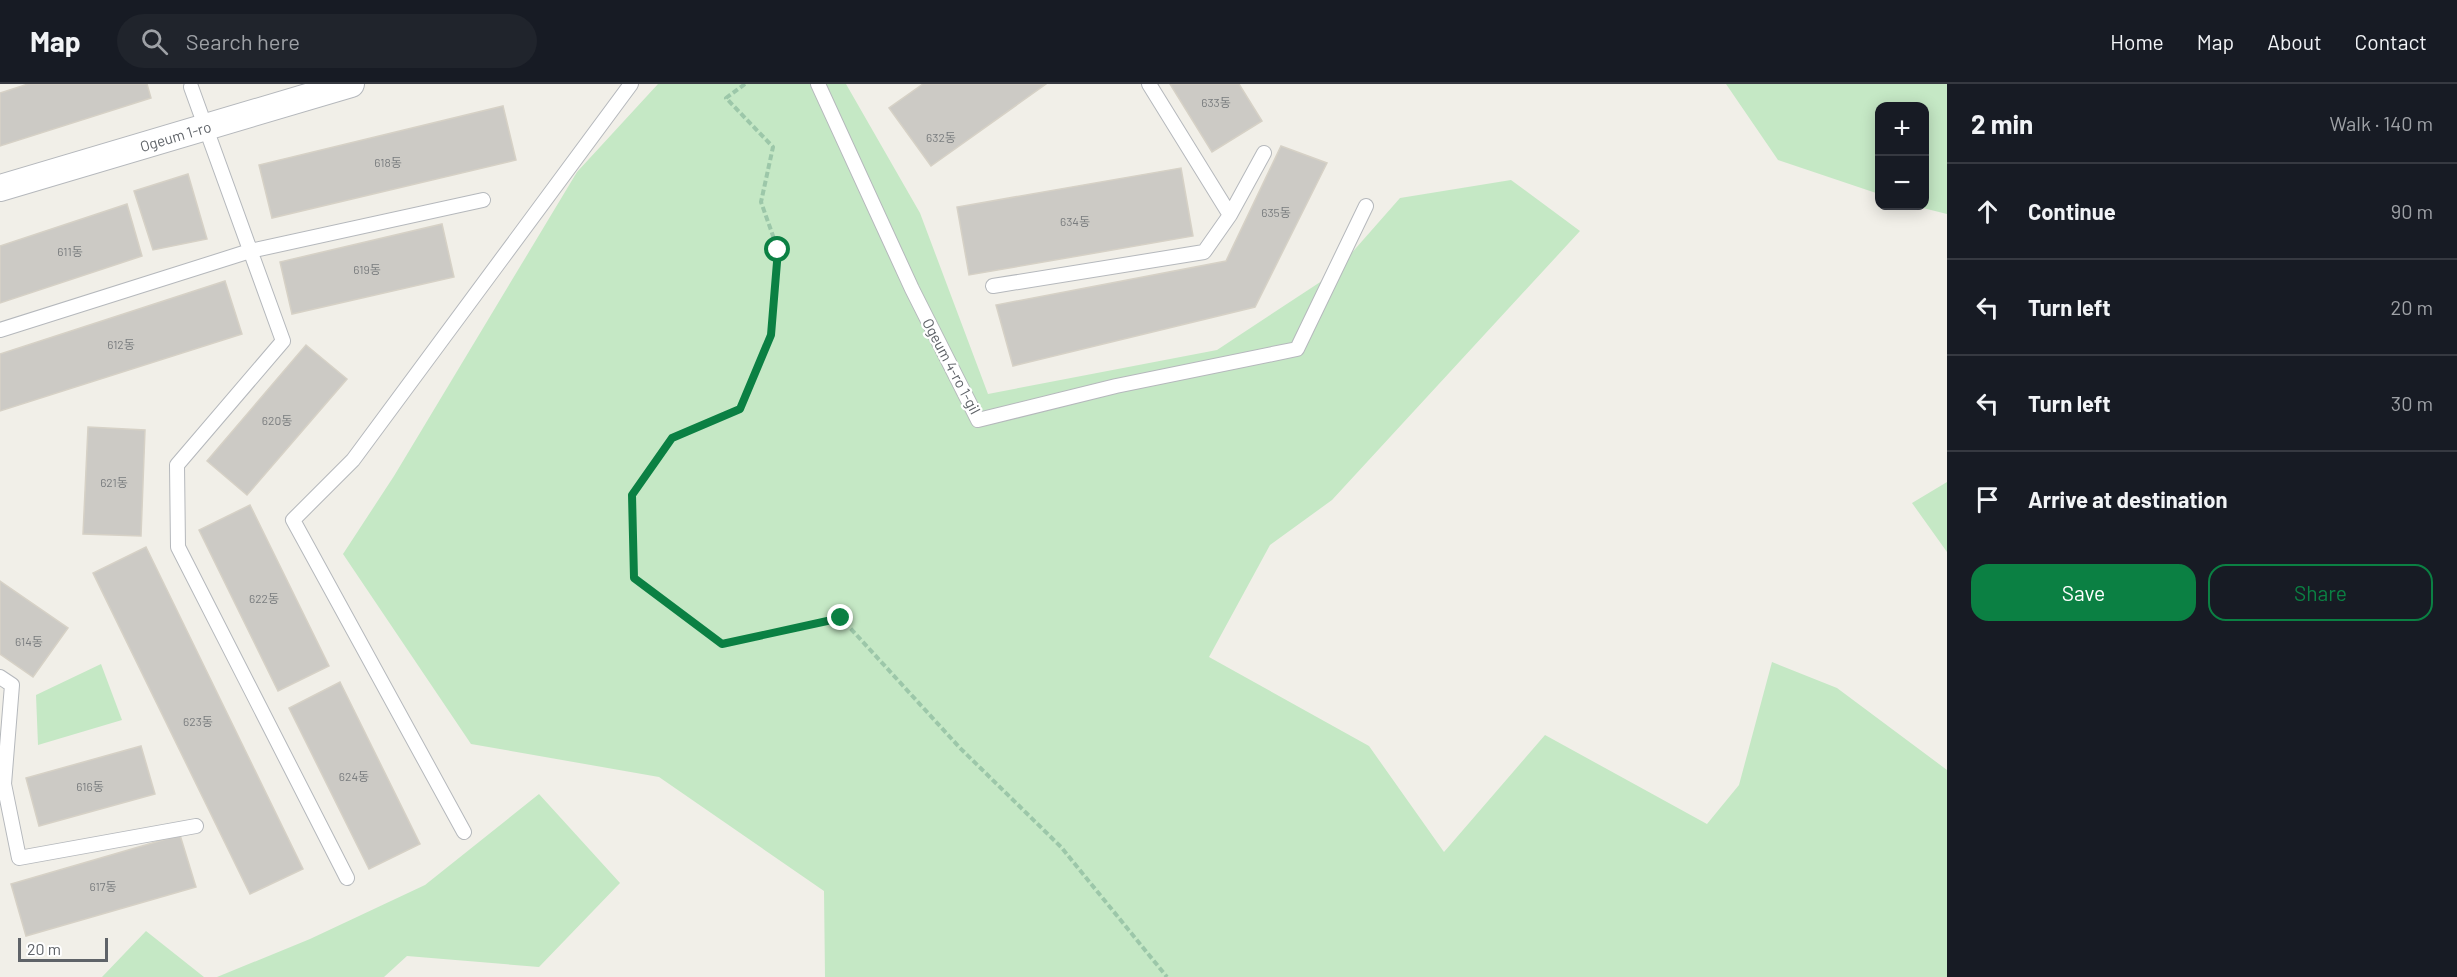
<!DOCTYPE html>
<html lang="en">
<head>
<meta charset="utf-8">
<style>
  :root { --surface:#171b24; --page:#20242c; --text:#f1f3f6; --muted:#9ea1a6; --line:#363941; --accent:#0b8043 }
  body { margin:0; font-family:Barlow,"Noto Sans KR",sans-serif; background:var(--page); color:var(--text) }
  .controls { position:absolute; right:18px; top:18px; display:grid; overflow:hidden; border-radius:12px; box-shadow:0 3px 15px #0003 }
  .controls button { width:54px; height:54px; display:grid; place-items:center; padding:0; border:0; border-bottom:2px solid var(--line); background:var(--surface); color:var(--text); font:30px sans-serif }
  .scale { position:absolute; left:18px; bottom:15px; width:90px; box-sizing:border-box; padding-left:6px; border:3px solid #5f6368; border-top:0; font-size:16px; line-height:21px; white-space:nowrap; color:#5f6368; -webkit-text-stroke:4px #fff; paint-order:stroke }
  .stop { position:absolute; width:18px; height:18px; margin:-14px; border:4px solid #0b8043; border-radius:50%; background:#fff }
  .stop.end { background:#0b8043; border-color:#fff; box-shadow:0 2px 6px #0008 }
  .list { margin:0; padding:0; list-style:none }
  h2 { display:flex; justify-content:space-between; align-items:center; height:78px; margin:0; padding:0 24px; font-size:26px }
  h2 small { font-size:20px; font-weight:400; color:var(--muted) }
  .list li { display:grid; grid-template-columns:39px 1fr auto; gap:18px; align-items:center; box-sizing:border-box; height:96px; padding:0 24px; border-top:2px solid var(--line) }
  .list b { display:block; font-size:22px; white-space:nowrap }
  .list em { font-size:20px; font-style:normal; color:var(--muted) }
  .actions { display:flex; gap:12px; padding:18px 24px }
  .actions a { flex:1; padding:14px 0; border:2px solid var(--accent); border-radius:18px; text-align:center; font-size:21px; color:var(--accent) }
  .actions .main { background:var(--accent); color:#fff }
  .icon { flex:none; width:33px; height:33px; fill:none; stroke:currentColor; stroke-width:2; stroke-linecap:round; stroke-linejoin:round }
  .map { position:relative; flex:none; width:1947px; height:893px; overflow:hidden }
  header { display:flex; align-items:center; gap:36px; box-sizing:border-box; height:84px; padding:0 30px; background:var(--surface); border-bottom:2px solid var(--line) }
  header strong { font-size:28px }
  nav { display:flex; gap:33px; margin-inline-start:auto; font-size:21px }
  .search { width:420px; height:54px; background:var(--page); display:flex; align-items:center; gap:15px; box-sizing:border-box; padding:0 21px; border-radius:33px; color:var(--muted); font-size:22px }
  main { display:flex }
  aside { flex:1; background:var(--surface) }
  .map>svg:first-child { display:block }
  .green { fill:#c5e8c5 }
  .building { fill:#cccac5; stroke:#d6d1c6; stroke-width:1.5 }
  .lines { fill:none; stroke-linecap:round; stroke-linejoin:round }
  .lane-casing { stroke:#b5b8bc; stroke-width:16 }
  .street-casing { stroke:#b5b8bc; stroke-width:28 }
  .path { stroke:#9cc7a9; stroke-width:4; stroke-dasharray:6 3; stroke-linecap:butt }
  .lane { stroke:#fff; stroke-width:14 }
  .street { stroke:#fff; stroke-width:26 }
  .route { stroke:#0b8043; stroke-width:8 }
  .labels { text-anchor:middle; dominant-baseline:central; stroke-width:4.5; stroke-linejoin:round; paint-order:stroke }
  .number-label { font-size:12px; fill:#7a7d7f }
  .street-label { font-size:15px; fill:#5f6368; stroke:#fff }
</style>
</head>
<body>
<header>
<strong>Map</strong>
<div class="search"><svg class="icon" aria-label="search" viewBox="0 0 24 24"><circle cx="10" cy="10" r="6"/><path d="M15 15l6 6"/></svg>Search here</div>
<nav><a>Home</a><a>Map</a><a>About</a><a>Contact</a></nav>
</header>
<main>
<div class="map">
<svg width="1947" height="893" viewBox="0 0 1947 893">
  <rect width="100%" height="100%" fill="#f1efe8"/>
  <path class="green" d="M658,0H846L920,129L988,310L1217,266L1334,189L1400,114L1511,96L1580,147L1332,416L1270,461L1209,573L1369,662L1444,768L1545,651L1707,740L1739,701L1772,578L1837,604L1947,686V893H825L824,807L659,693L471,660L343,470L394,392L577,88Z
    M1726,0H1947V130L1915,122H1924V22H1880L1879,110L1778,76Z
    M1947,398V468L1912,419Z
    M101,580L122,636L38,661L36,611Z
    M539,710L620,799L539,883L407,872L384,893H217L310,855L425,801Z
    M146,847L204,893H102Z"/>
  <path class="building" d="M28,0H147L151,14L0,62V9Z
    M923,0H1046L931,82L889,24Z
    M1170,0H1239L1262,37L1212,68Z
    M503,22L516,76L272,134L259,81Z
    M1281,62L1327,79L1255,223L1013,282L996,221L1226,177Z
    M1181,84L1193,152L969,191L957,123Z
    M188,90L207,155L153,166L134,107Z
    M127,120L142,172L0,219V162Z
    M442,140L454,193L292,230L280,178Z
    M225,197L242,250L0,327V270Z
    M306,261L347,295L247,411L207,377Z
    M88,343L145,346L141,452L83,450Z
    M250,421L329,582L278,607L199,446Z
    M146,463L303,785L250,810L93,489Z
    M0,497L68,544L33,593L0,570Z
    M340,598L420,760L369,785L289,624Z
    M141,662L155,710L39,742L26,694Z
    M180,751L196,803L26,852L11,800Z"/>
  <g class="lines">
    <defs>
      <path id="lane" d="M818,0L912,205L978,336L1116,302L1297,265L1366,122
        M191,3L283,257L177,381L178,463L347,794
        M1230,131L1264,69
        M993,202L1204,168L1230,131L1149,0
        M0,246L250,167L483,116
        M0,593L12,601L4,700L19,774L196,742
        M464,748L293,436L353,376L631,0"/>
      <g id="street">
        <path id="s1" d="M0,104L351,0"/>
      </g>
    </defs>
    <use href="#lane" class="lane-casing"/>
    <use href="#street" class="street-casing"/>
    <path class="path" d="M745,0L726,14L773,63L761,118L778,166L771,251L740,325L672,354L632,411L634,494L722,560L841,534L960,664L1061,763L1167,893"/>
    <use href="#lane" class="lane"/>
    <use href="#street" class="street"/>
  </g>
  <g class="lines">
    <path class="route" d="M778,166L771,251L740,325L672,354L632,411L634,494L722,560L841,534"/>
  </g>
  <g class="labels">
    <g class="number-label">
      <text x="1216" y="18">633동</text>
      <text x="941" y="53">632동</text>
      <text x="388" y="78">618동</text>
      <text x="1276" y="128">635동</text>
      <text x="1075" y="137">634동</text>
      <text x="70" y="167">611동</text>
      <text x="367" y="185">619동</text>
      <text x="121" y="260">612동</text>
      <text x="277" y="336">620동</text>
      <text x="114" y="398">621동</text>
      <text x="264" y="514">622동</text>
      <text x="29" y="557">614동</text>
      <text x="198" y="637">623동</text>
      <text x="354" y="692">624동</text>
      <text x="90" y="702">616동</text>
      <text x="103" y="802">617동</text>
    </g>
    <g class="street-label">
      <text stroke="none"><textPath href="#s1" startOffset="183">Ogeum 1-ro</textPath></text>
      <text transform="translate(952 282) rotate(62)">Ogeum 4-ro 1-gil</text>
    </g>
  </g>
</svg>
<div class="controls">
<button>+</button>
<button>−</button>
</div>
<div class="scale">20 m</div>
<div class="stop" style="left:778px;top:166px"></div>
<div class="stop end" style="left:841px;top:534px"></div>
</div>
<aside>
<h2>2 min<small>Walk · 140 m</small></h2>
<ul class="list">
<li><svg class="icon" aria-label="ahead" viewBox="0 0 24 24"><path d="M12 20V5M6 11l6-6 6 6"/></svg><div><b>Continue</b></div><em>90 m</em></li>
<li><svg class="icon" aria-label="left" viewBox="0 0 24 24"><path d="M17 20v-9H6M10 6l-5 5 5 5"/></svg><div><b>Turn left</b></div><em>20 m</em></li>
<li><svg class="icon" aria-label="left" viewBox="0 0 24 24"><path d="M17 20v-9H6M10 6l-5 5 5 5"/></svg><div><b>Turn left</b></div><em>30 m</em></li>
<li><svg class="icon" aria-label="arrive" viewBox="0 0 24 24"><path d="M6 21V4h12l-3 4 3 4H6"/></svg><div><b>Arrive at destination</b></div></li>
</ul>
<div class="actions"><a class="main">Save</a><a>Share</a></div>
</aside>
</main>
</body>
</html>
